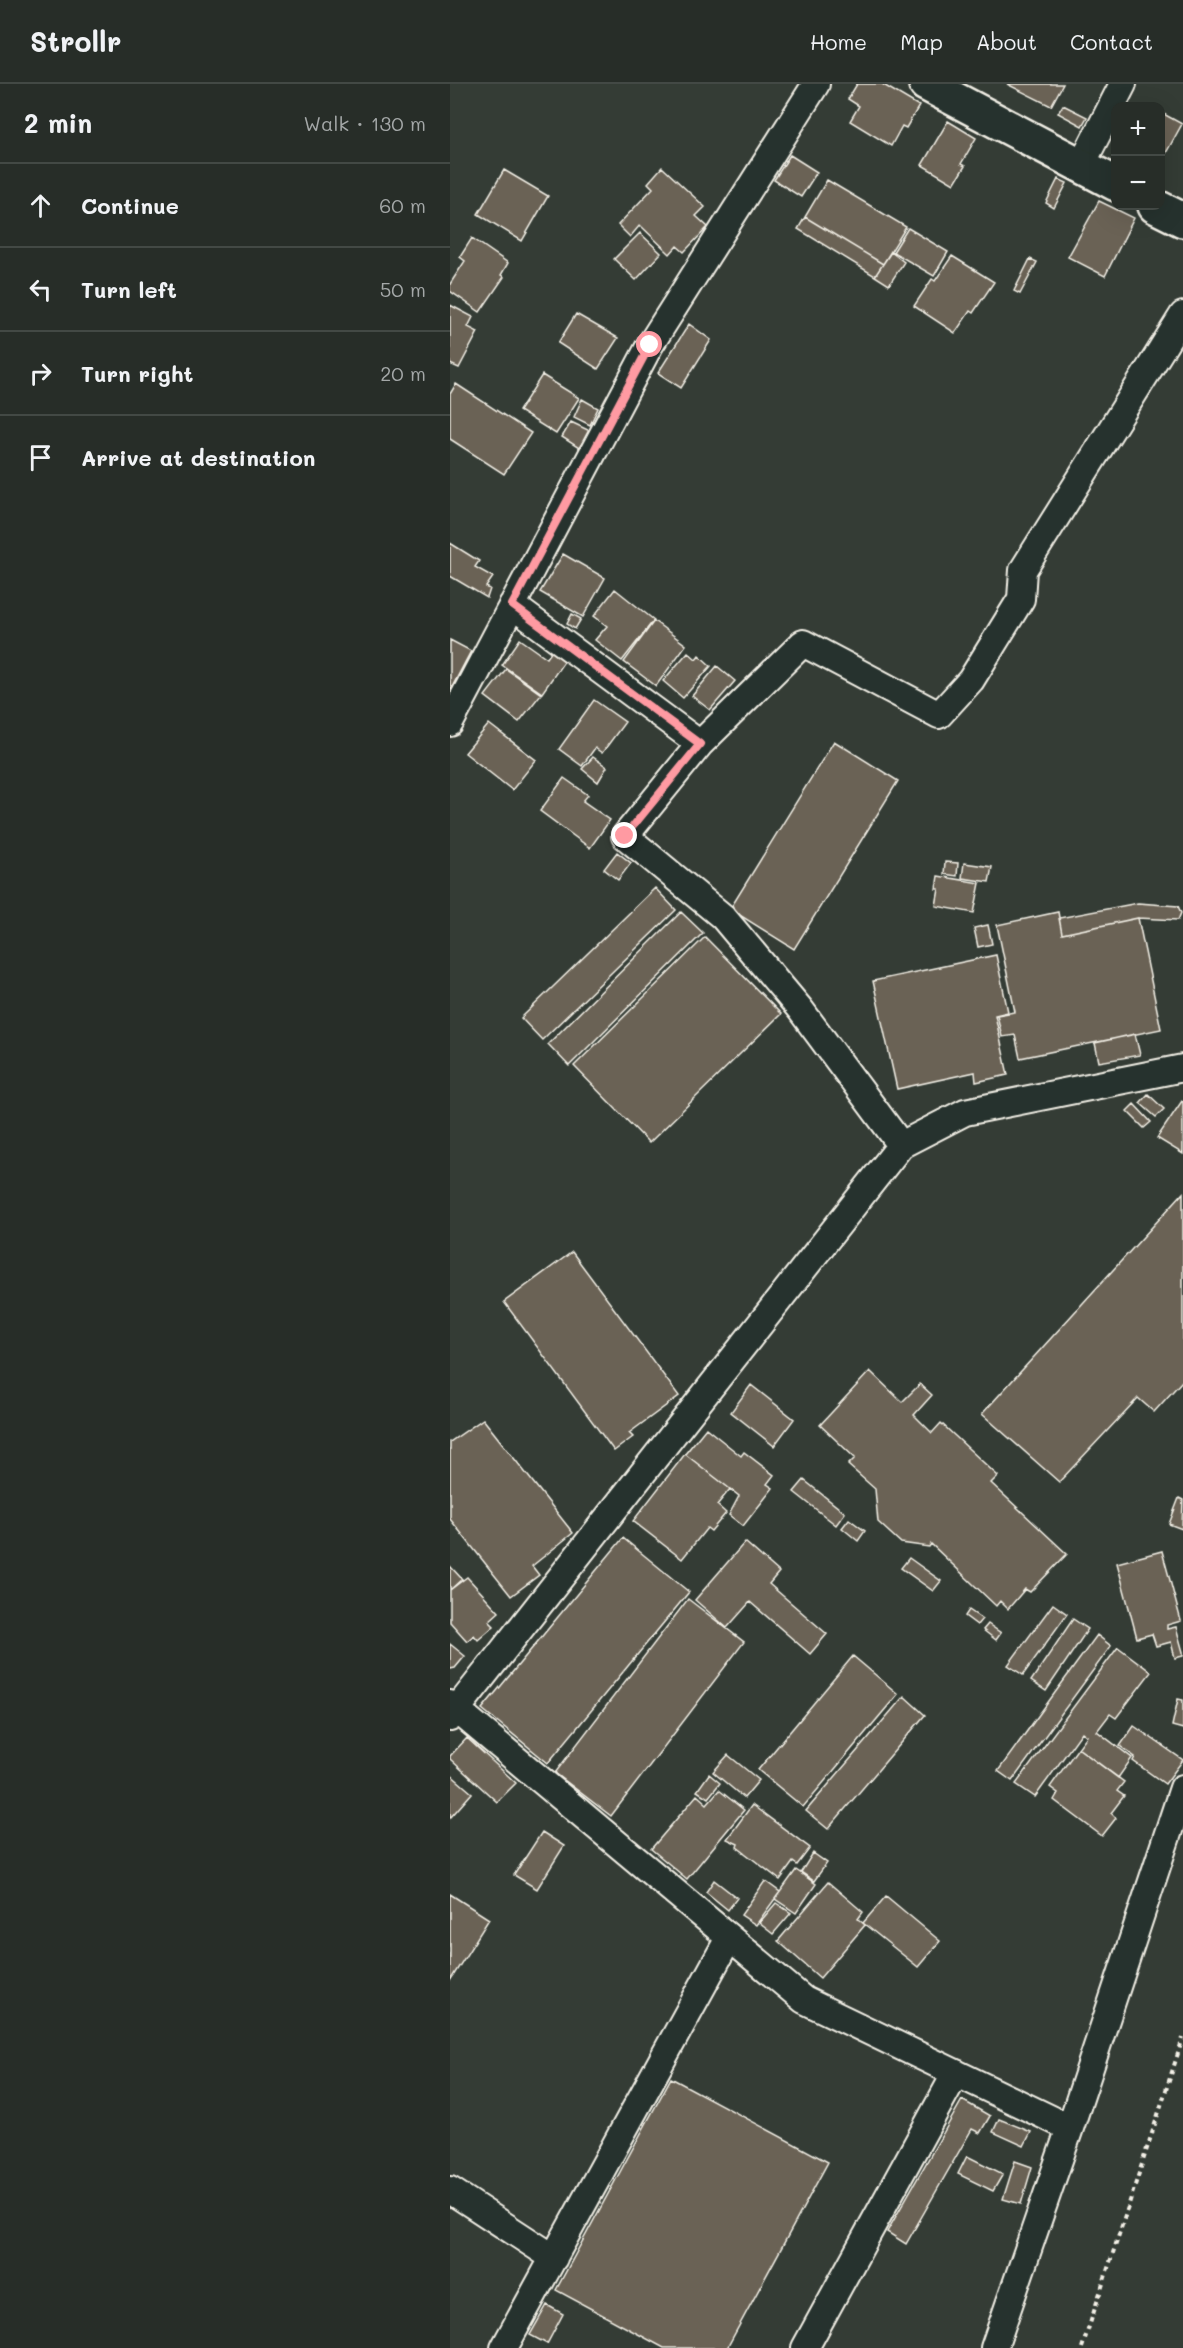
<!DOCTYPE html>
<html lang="en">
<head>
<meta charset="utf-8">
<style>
  :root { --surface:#272d28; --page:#2f3530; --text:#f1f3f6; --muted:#a4a8a8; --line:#434945 }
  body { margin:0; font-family:Mali,sans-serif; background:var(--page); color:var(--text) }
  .controls { position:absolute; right:18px; top:18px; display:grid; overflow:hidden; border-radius:12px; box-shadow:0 6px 24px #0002 }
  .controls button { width:54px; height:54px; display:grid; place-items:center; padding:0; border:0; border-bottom:2px solid var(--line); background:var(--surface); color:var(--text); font:30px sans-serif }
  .stop { position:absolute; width:18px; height:18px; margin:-14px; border:4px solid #ff9aa2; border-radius:50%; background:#fff }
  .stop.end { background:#ff9aa2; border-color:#fff; box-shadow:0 2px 6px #0008 }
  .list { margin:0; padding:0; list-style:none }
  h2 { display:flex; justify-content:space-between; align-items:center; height:78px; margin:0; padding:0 24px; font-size:26px }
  h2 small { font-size:20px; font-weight:400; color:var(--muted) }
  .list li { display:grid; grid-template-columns:39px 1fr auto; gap:18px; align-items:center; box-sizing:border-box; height:84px; padding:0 24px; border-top:2px solid var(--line) }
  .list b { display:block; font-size:22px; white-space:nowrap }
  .list em { font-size:20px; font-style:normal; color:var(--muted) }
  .icon { flex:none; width:33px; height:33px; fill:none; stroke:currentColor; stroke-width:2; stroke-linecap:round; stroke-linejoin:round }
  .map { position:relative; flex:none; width:733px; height:2264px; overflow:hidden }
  header { display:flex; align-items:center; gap:36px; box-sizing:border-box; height:84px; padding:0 30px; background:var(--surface); border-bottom:2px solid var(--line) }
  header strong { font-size:28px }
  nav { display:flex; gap:33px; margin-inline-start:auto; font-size:21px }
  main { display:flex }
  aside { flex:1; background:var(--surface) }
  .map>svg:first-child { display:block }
  .building { fill:#6b6254; stroke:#f4f1e8; stroke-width:1.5 }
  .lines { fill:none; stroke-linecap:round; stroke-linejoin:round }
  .minor-casing { stroke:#f4f1e8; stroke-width:30 }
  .tertiary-casing { stroke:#f4f1e8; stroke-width:38 }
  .path { stroke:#f4f1e8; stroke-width:4; stroke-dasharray:4.5 4.5; stroke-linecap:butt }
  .minor { stroke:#26332d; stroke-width:26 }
  .tertiary { stroke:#26332d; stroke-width:33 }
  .route { stroke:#ff9aa2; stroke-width:8 }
</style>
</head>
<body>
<header>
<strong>Strollr</strong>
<nav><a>Home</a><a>Map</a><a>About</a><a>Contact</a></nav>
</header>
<main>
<aside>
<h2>2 min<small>Walk · 130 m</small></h2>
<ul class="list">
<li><svg class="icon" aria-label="ahead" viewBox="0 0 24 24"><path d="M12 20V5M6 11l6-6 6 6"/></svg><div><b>Continue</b></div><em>60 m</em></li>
<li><svg class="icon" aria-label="left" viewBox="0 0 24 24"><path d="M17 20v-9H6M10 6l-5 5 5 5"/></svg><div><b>Turn left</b></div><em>50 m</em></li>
<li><svg class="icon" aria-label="right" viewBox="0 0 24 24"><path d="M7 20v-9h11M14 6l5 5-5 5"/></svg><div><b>Turn right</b></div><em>20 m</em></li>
<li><svg class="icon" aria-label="arrive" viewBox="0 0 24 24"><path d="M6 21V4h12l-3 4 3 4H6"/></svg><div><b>Arrive at destination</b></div></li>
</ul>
</aside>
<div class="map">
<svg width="733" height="2264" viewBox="0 0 733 2264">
  <rect width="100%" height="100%" fill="#343c35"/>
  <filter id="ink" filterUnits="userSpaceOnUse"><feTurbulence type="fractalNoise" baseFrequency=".0167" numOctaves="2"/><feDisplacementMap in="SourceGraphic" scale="12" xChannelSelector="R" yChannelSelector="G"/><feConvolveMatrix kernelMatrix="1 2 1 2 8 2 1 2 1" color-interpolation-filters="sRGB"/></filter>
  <g filter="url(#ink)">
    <path class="building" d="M407,0H432L469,22L456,44L452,42L441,62L400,37L409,22L398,15Z
      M557,0H613L601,22Z
      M613,21L637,33L632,42L608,29Z
      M710,28L732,40L716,69L710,66Z
      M498,37L526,54L511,80L515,82L504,100L472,81Z
      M340,71L367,88L351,113L324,96Z
      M212,83L255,123L246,132L258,143L234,168L227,162L220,170L190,141L180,153L168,141L203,104L198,99Z
      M54,86L98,112L72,157L28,130Z
      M608,95L617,99L604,124L596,119Z
      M377,96L456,143L433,180L355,133Z
      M649,117L684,134L655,192L618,173Z
      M355,133L433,180L425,192L348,145Z
      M458,144L498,168L484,192L443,168Z
      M190,149L211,169L186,196L164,175Z
      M22,154L58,179L51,191L54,193L30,228L0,207V200L15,177L10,173Z
      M441,168L454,178L439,201L425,192Z
      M502,172L544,198L523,229L520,227L505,249L464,222L482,195L485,197Z
      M580,175L587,178L570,210L564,207Z
      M0,221L23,233L18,243L28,248L9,284L0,280Z
      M126,230L168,254L148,285L108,259Z
      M239,240L261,256L231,304L208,289Z
      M92,291L129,314L106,350L69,327Z
      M6,300L81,349L54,390L0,355V310Z
      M132,315L148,324L140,341L124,333Z
      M121,338L140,347L129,364L112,353Z
      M0,459L29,477L25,483L43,493L36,503L40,505L37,514L0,492Z
      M113,470L155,494L133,533L90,508Z
      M165,505L204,536L172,577L145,556L157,542L144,532Z
      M122,530L131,535L125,545L117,540Z
      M204,537L236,561L206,602L174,578Z
      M70,555L97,574L102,567L115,576L92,609L52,581Z
      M0,556L21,567L1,605L0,604Z
      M238,568L246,575L249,571L261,582L233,614L213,597Z
      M267,582L285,597L260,626L242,612Z
      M56,585L91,610L69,638L35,612Z
      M144,616L175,638L152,669L145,664L132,682L109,665Z
      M39,640L86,676L62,706L15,669Z
      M384,657L448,697L344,865L280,825Z
      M143,673L157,683L148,698L132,685Z
      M114,694L138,711L133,717L160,736L140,764L90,727Z
      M167,768L181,779L168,796L154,785Z
      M495,778L508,779L507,792L494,790Z
      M514,779L542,783L539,798L512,794Z
      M488,792L530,799L524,829L486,822L489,805H486Z
      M205,804L226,826L92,956L71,934Z
      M688,819L728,822L731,829L728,836L688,834L612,850L609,834Z
      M231,828L253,849L119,982L98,960Z
      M608,828L612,850L688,834L711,945L570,974L565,951L552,953L547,931L565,928L547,841Z
      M538,841L542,860L528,863L524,844Z
      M255,853L331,930L199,1059L124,982Z
      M546,871L558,928L545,931L558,991L526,998L525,988L447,1005L423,897Z
      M685,950L690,971L649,978L645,959Z
      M698,1010L714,1025L706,1033L690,1019Z
      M732,1017H733V1070L707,1054Z
      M684,1020L701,1038L694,1044L677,1027Z
      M733,1109V1296L704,1328L688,1314L609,1398L532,1330Z
      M122,1168L229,1312L179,1349L183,1353L164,1367L54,1218Z
      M420,1287L452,1318L470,1300L482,1311L464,1331L482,1349L491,1339L548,1392L541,1399L617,1470L580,1508L575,1505L558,1525L550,1517L546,1522L481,1460L479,1463L451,1459L428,1438L425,1405L398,1381L405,1374L370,1341Z
      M301,1301L344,1335L324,1362L281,1328Z
      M33,1335L123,1449L82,1482L89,1491L61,1512L0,1435V1358Z
      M256,1344L291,1372L294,1368L324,1391L317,1400L323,1404L293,1442L279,1431L289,1412L235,1370Z
      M235,1370L280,1405L267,1421L276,1429L261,1447L257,1444L232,1475L183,1437Z
      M354,1396L395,1429L386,1441L344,1408Z
      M729,1414L733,1416L732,1445L719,1440Z
      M399,1435L415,1447L408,1457L392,1444Z
      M173,1454L239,1508L98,1679L32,1625Z
      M295,1458L329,1488L319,1500L377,1550L360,1570L300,1518L277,1544L245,1516Z
      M712,1467L731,1537L717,1541V1545L726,1543L733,1568V1572L725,1574L721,1558L706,1562L702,1550L687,1554L667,1479Z
      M459,1474L491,1497L483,1507L451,1484Z
      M0,1482L12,1495L0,1506Z
      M17,1493L49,1528L39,1537L44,1542L28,1556L24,1551L17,1557L0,1538V1506Z
      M238,1515L294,1558L161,1732L105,1689Z
      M603,1520L617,1530L573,1591L558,1581Z
      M519,1526L532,1535L527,1541L515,1532Z
      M623,1535L638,1545L596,1607L581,1597Z
      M538,1540L551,1549L546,1556L533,1546Z
      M647,1551L661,1562L562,1697L548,1687Z
      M0,1560L15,1572L5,1584L0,1585Z
      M668,1563L701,1588L666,1634L660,1630L647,1647L682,1674L668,1694L628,1664L637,1652L632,1648L585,1713L566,1700Z
      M403,1572L448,1610L353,1723L308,1686Z
      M454,1612L475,1631L378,1745L356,1727Z
      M728,1615L733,1616V1645L722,1642Z
      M684,1642L733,1676L715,1700L683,1677L685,1673L670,1662Z
      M17,1654L66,1699L47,1718L0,1675V1672Z
      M628,1664L674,1698L667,1707L674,1712L661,1729L666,1734L652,1752L604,1716L608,1709L600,1703Z
      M278,1671L309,1696L294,1714L263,1688Z
      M0,1690L22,1709L0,1734Z
      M259,1690L270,1699L258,1714L247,1707Z
      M269,1706L294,1726L237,1795L201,1765L247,1711L257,1720Z
      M302,1721L360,1764L347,1781L343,1778L330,1796L287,1763L288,1760L277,1755Z
      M92,1748L114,1762L87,1805L64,1791Z
      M363,1769L377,1779L364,1797L351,1788Z
      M346,1786L366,1800L346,1829L325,1815Z
      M264,1796L287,1814L278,1826L256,1808Z
      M315,1797L330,1808L306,1841L291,1831Z
      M378,1798L413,1828L408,1835L415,1841L370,1894L328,1857Z
      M0,1810L39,1835L0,1897Z
      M436,1812L490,1857L468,1883L413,1839Z
      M326,1819L341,1829L323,1850L309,1839Z
      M221,1994L378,2078L277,2264H214L106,2206Z
      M512,2016L540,2032L530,2049L522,2045L456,2160L437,2148Z
      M549,2035L581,2048L574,2062L543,2048Z
      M517,2072L553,2090L543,2107L508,2090Z
      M565,2077L582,2083L571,2120L553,2115Z
      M97,2221L113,2230L97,2260L80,2251Z"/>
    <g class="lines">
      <defs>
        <path id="minor" d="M631,82L673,0
          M62,521L250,660
          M0,639L200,261L366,0
          M451,1061L350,925L273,833L175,752L250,660L353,559L489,631L521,596L571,515L573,486L733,231
          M0,1620L354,1916L620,2044
          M0,1634L451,1061L515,1028L733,984
          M0,2106L104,2174
          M54,2264L279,1854
          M355,2264L506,1989
          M544,2264L620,2044L733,1704"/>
        <path id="tertiary" d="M476,0L666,100
          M705,122L733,136"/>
      </defs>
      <use href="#minor" class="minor-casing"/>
      <use href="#tertiary" class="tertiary-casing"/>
      <path class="path" d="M632,2264L733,1954"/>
      <use href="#minor" class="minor"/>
      <use href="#tertiary" class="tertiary"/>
    </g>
  </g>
  <g class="lines" filter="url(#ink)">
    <path class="route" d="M175,752L250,660L62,521L200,261"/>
  </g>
</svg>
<div class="controls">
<button>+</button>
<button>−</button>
</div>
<div class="stop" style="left:200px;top:261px"></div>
<div class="stop end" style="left:175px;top:752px"></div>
</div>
</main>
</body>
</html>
